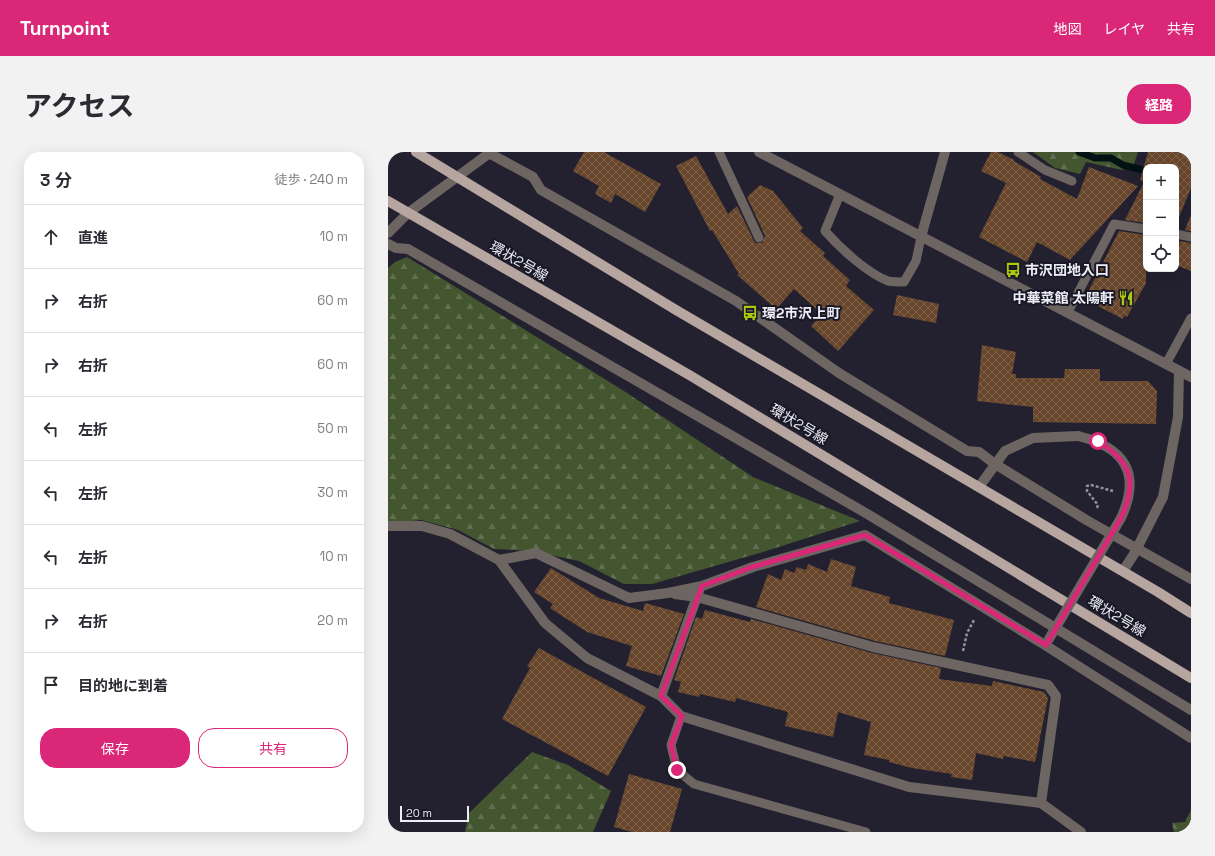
<!DOCTYPE html>
<html lang="ja">
<head>
<meta charset="utf-8">
<style>
  :root { --surface:#fff; --page:#f2f2f3; --text:#2b2b33; --muted:#7c7c81; --line:#e1e1e2; --accent:#db2777 }
  body { margin:0; font-family:"Space Grotesk","Noto Sans JP",sans-serif; background:var(--page); color:var(--text) }
  .controls { position:absolute; right:12px; top:12px; display:grid; overflow:hidden; border-radius:8px; box-shadow:0 4px 16px #0002 }
  .controls button { width:36px; height:36px; display:grid; place-items:center; padding:0; border:0; border-bottom:1px solid var(--line); background:var(--surface); color:var(--text); font:20px sans-serif }
  .scale { position:absolute; left:12px; bottom:10px; width:69px; box-sizing:border-box; padding-left:4px; border:2px solid #ededf7; border-top:0; font-size:11px; line-height:14px; white-space:nowrap; color:#ededf7; -webkit-text-stroke:3px #191826; paint-order:stroke }
  .stop { position:absolute; width:12px; height:12px; margin:-9px; border:3px solid #db2777; border-radius:50%; background:#fff }
  .stop.end { background:#db2777; border-color:#fff; box-shadow:0 1px 4px #0008 }
  .list { margin:0; padding:0; list-style:none }
  h2 { display:flex; justify-content:space-between; align-items:center; height:52px; margin:0; padding:0 16px; font-size:17px }
  h2 small { font-size:13px; font-weight:400; color:var(--muted) }
  .list li { display:grid; grid-template-columns:26px 1fr auto; gap:12px; align-items:center; box-sizing:border-box; height:64px; padding:0 16px; border-top:1px solid var(--line) }
  .list b { display:block; font-size:15px; white-space:nowrap }
  .list em { font-size:13px; font-style:normal; color:var(--muted) }
  .actions { display:flex; gap:8px; padding:12px 16px }
  .actions a { flex:1; padding:9px 0; border:1px solid var(--accent); border-radius:16px; text-align:center; font-size:14px; color:var(--accent) }
  .actions .main { background:var(--accent); color:#fff }
  .icon { flex:none; width:22px; height:22px; fill:none; stroke:currentColor; stroke-width:2; stroke-linecap:round; stroke-linejoin:round }
  .map { position:relative; flex:none; width:803px; height:680px; overflow:hidden; border-radius:16px }
  header { display:flex; align-items:center; gap:24px; box-sizing:border-box; height:56px; padding:0 20px; background:var(--accent); color:#fff }
  header strong { font-size:19px }
  nav { display:flex; gap:22px; margin-inline-start:auto; font-size:14px }
  .intro { display:flex; align-items:center; justify-content:space-between; box-sizing:border-box; height:96px; padding:0 24px }
  h1 { margin:0; font-size:28px }
  .button { padding:10px 18px; border-radius:16px; background:var(--accent); color:#fff; font-size:14px; font-weight:700 }
  main { display:flex; gap:24px; padding:0 24px }
  aside { flex:1; background:var(--surface); border-radius:16px; box-shadow:0 4px 16px #0002 }
  .map>svg:first-child { display:block }
  .forest { fill:url(#forest-firs) }
  .lines { fill:none; stroke-linecap:round; stroke-linejoin:round }
  .stream { stroke:#021214; stroke-width:7 }
  .building { fill:url(#building-cross-hatch) }
  .path { stroke:#91909d; stroke-width:2.5; stroke-dasharray:3 2; stroke-linecap:butt }
  .service { stroke:#6d6561; stroke-width:9 }
  .pedestrian { stroke:#6d6561; stroke-width:10 }
  .minor { stroke:#6d6561; stroke-width:10 }
  .tertiary { stroke:#6d6561; stroke-width:10 }
  .primary { stroke:#b7a69f; stroke-width:10 }
  .minor-bridge { stroke:#6d6561; stroke-width:10 }
  .route { stroke:#db2777; stroke-width:5 }
  .labels { text-anchor:middle; dominant-baseline:central; stroke-width:4; stroke-linejoin:round; paint-order:stroke }
  .street-label { font-size:14px; fill:#ededf7; stroke:#191826 }
  .poi-label { font-size:14px; font-weight:bold; fill:#ededf7; stroke:#191826; text-anchor:start }
</style>
</head>
<body>
<header>
<strong>Turnpoint</strong>
<nav><a>地図</a><a>レイヤ</a><a>共有</a></nav>
</header>
<div class="intro"><h1>アクセス</h1><a class="button">経路</a></div>
<main>
<aside>
<h2>3 分<small>徒歩 · 240 m</small></h2>
<ul class="list">
<li><svg class="icon" aria-label="ahead" viewBox="0 0 24 24"><path d="M12 20V5M6 11l6-6 6 6"/></svg><div><b>直進</b></div><em>10 m</em></li>
<li><svg class="icon" aria-label="right" viewBox="0 0 24 24"><path d="M7 20v-9h11M14 6l5 5-5 5"/></svg><div><b>右折</b></div><em>60 m</em></li>
<li><svg class="icon" aria-label="right" viewBox="0 0 24 24"><path d="M7 20v-9h11M14 6l5 5-5 5"/></svg><div><b>右折</b></div><em>60 m</em></li>
<li><svg class="icon" aria-label="left" viewBox="0 0 24 24"><path d="M17 20v-9H6M10 6l-5 5 5 5"/></svg><div><b>左折</b></div><em>50 m</em></li>
<li><svg class="icon" aria-label="left" viewBox="0 0 24 24"><path d="M17 20v-9H6M10 6l-5 5 5 5"/></svg><div><b>左折</b></div><em>30 m</em></li>
<li><svg class="icon" aria-label="left" viewBox="0 0 24 24"><path d="M17 20v-9H6M10 6l-5 5 5 5"/></svg><div><b>左折</b></div><em>10 m</em></li>
<li><svg class="icon" aria-label="right" viewBox="0 0 24 24"><path d="M7 20v-9h11M14 6l5 5-5 5"/></svg><div><b>右折</b></div><em>20 m</em></li>
<li><svg class="icon" aria-label="arrive" viewBox="0 0 24 24"><path d="M6 21V4h12l-3 4 3 4H6"/></svg><div><b>目的地に到着</b></div></li>
</ul>
<div class="actions"><a class="main">保存</a><a>共有</a></div>
</aside>
<div class="map">
<svg width="803" height="680" viewBox="0 0 803 680">
  <defs>
    <pattern id="forest-firs" width="22" height="20" patternUnits="userSpaceOnUse"><rect width="22" height="20" fill="#445630"/><path d="M5 1l3.5 6h-7zM16 11l3.5 6h-7z" fill="#5f6f4f"/></pattern>
    <pattern id="building-cross-hatch" width="8" height="8" patternUnits="userSpaceOnUse"><rect width="8" height="8" fill="#68462c"/><path d="M0 0l8 8M0 8l8-8" fill="none" stroke="#7e614b"/></pattern>
  </defs>
  <rect width="100%" height="100%" fill="#232130"/>
  <path class="forest" d="M645,0H750L746,12L734,18L698,10L692,22L667,16Z
    M19,105L236,239L365,325L472,369L375,400L264,432H236L191,409L143,399L106,397L70,378L33,368L0,372V116L7,110Z
    M144,600L180,613L223,639L205,680H77L81,661Z
    M803,658V680H786L784,671L797,670Z"/>
  <g class="lines">
    <path class="stream" d="M691,0L707,6H723L735,13L758,19"/>
  </g>
  <path class="building" d="M196,0H216L273,32L257,60L227,42L223,51L207,42L211,34L185,19Z
    M603,0H610L626,8V9L653,25L652,27L689,47L701,15L750,34L682,108L649,90L639,110L591,85L618,31L593,19Z
    M760,0H803V36L789,70H788V15H758V71L737,68L756,30L752,28Z
    M308,4L340,62L349,54L367,91H374L377,84L359,45L372,33L385,39L415,76L412,79L437,101L435,104L462,128L458,134L486,158L450,199L423,174L434,162L406,137L388,157L349,123L351,122L324,78L322,79L288,14Z
    M803,63V79L797,78Z
    M731,79L758,83V131L739,165L736,164L735,167L700,149L701,146L698,144Z
    M792,89L803,91V119L788,113V98Z
    M509,143L551,152L548,171L505,163Z
    M594,193L628,200L624,222H628V226H676L677,217H712V229H760L769,239L768,272L645,270V255L589,249Z
    M443,407L468,415L463,434L502,445L501,451L566,468L557,504L487,489L368,455L380,422L393,428L397,417L406,421L409,415L418,418L420,412L439,420Z
    M163,416L211,446L255,459L257,451L296,462L273,524L238,514L244,494L199,480L162,456L165,452L146,440Z
    M317,458L362,470L363,467L484,501L553,516L551,527L604,534L605,529L656,540L660,546L647,610L616,604L615,607L588,601L584,628L563,625L564,622L524,616L501,610V608L476,603L483,570L450,560L445,585L397,574L400,560L348,546L347,550L312,542L311,545L290,540L293,530L286,528L308,465L314,467Z
    M151,496L258,555L220,624L114,567L142,516L139,514Z
    M241,622L294,637L282,680H244L226,675Z"/>
  <g class="lines">
    <path class="path" d="M709,356L710,353L699,339V334L703,333L725,339
      M575,499L579,481L586,468"/>
    <path class="service" d="M331,0L371,86
      M630,0L657,18L684,29
      M452,42L437,79C452,96 479,121 500,129C505,130 511,130 516,130L528,109L533,85
      M788,82L803,85
      M680,160L726,72L758,77
      M778,212L803,166
      M293,564L283,593L289,618L306,632L478,680"/>
    <path class="pedestrian" d="M99,0L145,25L153,38L348,149L451,221L579,299L591,300L607,312L700,369L803,427
      M0,92L8,96L20,97L476,360L803,558"/>
    <path class="minor" d="M591,335L617,299L645,286L690,284
      M0,374H34L62,382L111,408
      M735,419L746,402L775,345L790,265L791,219
      M287,442L309,445L485,495L660,533L668,544L653,651
      M273,544L311,439
      M693,680L653,651L521,635L293,564L273,544L199,506L157,471L111,408L148,401L241,446L280,441L314,434L365,415L477,383L657,493L803,586"/>
    <path class="tertiary" d="M371,0L803,225
      M0,81L20,61L103,0
      M533,85L557,0"/>
    <path class="primary" d="M28,0L288,158L770,440L803,461
      M0,49L303,224L803,526"/>
    <path class="minor-bridge" d="M661,487L733,366C754,321 736,295 690,284"/>
  </g>
  <g class="lines">
    <path class="route" d="M289,618L283,593L294,564L273,544L314,434L364,415L477,383L658,493L733,366C750,329 743,310 710,289"/>
  </g>
  <defs>
    <symbol id="bus-bare" viewBox="-9 -9 18 18"><path d="M-5-6H5V4H4V6H2V4H-2V6H-4V4H-5ZM-3.5-4V0h7V-4ZM-3.5 1.2v1.5H-2V1.2ZM2 1.2v1.5H3.5V1.2Z" fill="#adc610" stroke="#191826" stroke-width="2.5" paint-order="stroke"/></symbol>
    <symbol id="restaurant-bare" viewBox="-9 -9 18 18"><path d="M-5-6h1v4h1v-4h1v4h1v-4h1v5L-1.5 .5V6h-2V.5L-5-1ZM5-6V6H3V1.5H1.5Q1.5-4 5-6Z" fill="#adc610" stroke="#191826" stroke-width="2.5" paint-order="stroke"/></symbol>
  </defs>
  <g fill-rule="evenodd">
    <use href="#bus-bare" x="614" y="107" width="22" height="22"/>
    <use href="#restaurant-bare" x="727" y="135" width="22" height="22"/>
    <use href="#bus-bare" x="351" y="150" width="22" height="22"/>
  </g>
  <g class="labels">
    <g class="street-label">
      <text transform="translate(131 109) rotate(30)">環状2号線</text>
      <text transform="translate(411 272) rotate(31)">環状2号線</text>
      <text transform="translate(729 464) rotate(31)">環状2号線</text>
    </g>
    <g class="poi-label">
      <text x="637" y="118">市沢団地入口</text>
      <text x="726" y="146" text-anchor="end">中華菜館 太陽軒</text>
      <text x="374" y="161">環2市沢上町</text>
    </g>
  </g>
</svg>
<div class="controls">
<button>+</button>
<button>−</button>
<button><svg class="icon" aria-label="locate" viewBox="0 0 24 24"><circle cx="12" cy="12" r="6"/><path d="M12 2v4M12 18v4M2 12h4M18 12h4"/></svg></button>
</div>
<div class="scale">20 m</div>
<div class="stop" style="left:710px;top:289px"></div>
<div class="stop end" style="left:289px;top:618px"></div>
</div>
</main>
</body>
</html>
